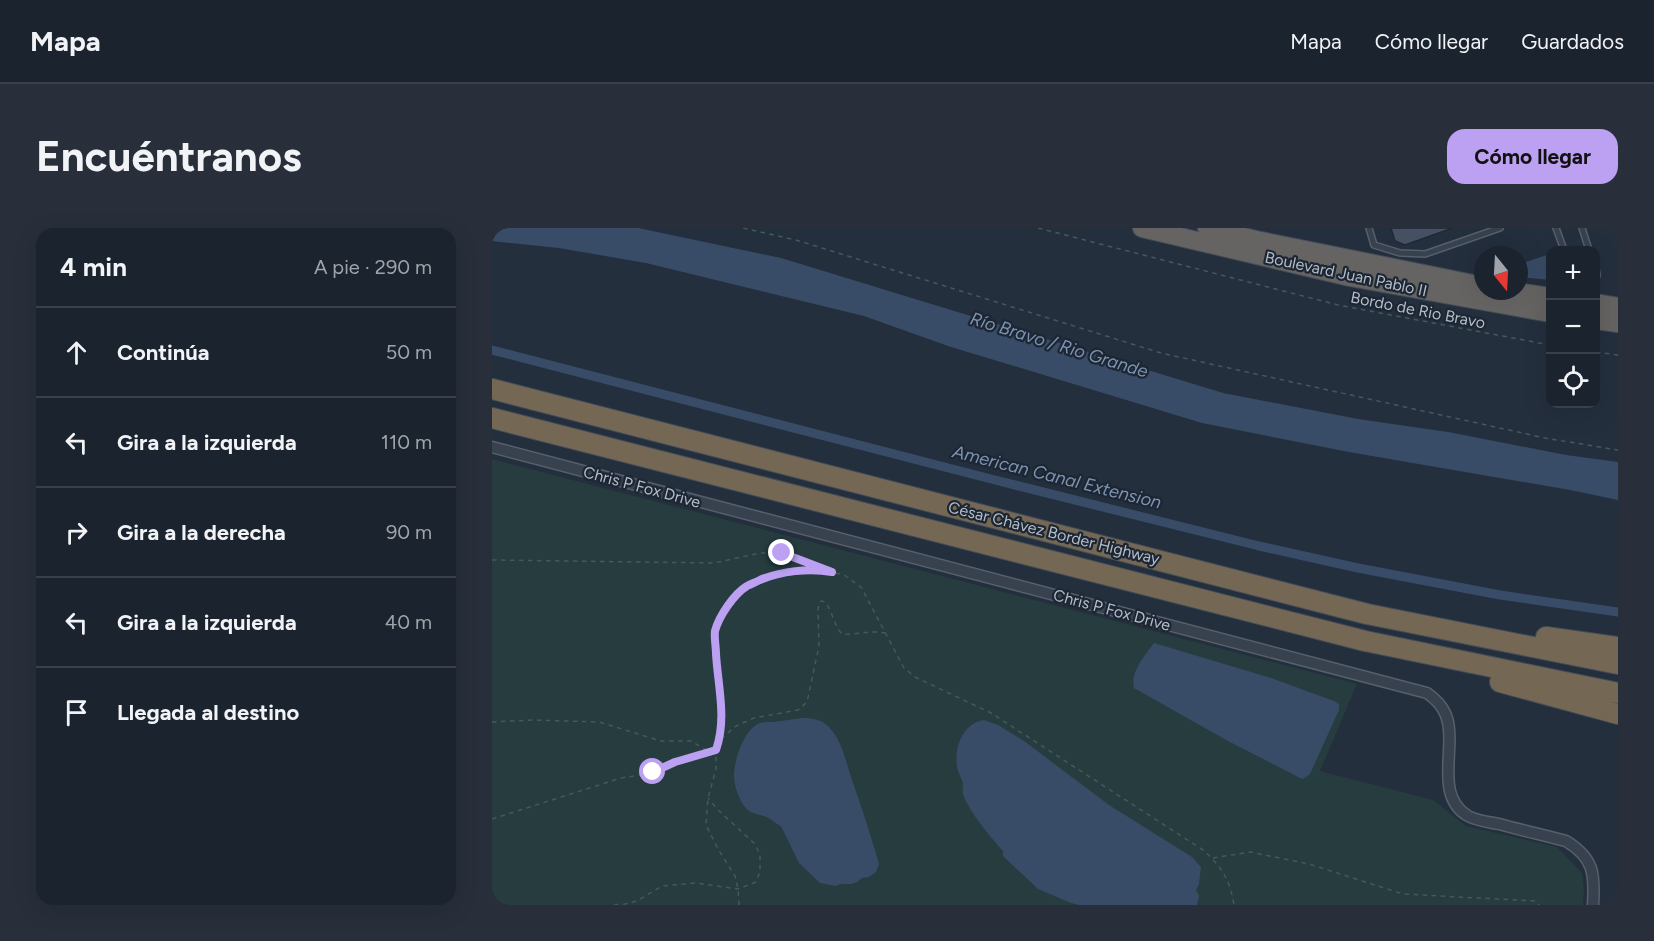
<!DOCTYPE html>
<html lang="es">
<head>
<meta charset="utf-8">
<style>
  :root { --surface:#1b232e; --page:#282f3a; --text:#f1f3f6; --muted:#a0a4aa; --line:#39404a; --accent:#bca0f2 }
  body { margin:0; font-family:Figtree,sans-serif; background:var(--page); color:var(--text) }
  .controls { position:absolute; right:18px; top:18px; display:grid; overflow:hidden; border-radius:12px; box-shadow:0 6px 24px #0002 }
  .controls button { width:54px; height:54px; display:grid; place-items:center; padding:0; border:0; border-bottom:2px solid var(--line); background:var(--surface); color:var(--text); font:30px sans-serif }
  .compass { position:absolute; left:982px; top:18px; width:54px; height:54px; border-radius:50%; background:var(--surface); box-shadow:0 6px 24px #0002; rotate:162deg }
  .stop { position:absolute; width:18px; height:18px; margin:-14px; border:4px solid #bca0f2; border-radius:50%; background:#fff }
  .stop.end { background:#bca0f2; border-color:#fff; box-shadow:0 2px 6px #0008 }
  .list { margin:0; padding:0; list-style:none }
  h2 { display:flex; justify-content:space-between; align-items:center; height:78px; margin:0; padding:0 24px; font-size:26px }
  h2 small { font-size:20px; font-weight:400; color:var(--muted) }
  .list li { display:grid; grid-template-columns:39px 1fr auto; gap:18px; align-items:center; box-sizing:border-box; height:90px; padding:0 24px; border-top:2px solid var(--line) }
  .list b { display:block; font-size:22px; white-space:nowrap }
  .list em { font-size:20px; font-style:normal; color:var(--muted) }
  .icon { flex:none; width:33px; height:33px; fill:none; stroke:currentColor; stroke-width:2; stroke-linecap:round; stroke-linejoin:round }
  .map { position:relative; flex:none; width:1126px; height:677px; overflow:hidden; border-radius:18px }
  header { display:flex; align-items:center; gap:36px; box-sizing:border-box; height:84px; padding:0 30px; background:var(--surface); border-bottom:2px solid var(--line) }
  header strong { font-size:28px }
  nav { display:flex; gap:33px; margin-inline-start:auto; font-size:21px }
  .intro { display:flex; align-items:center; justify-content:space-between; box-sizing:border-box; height:144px; padding:0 36px }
  h1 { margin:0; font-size:42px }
  .button { padding:15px 27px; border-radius:18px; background:var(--accent); color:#111; font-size:21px; font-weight:700 }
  main { display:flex; gap:36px; padding:0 36px }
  aside { flex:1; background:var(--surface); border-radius:18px; box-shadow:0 6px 24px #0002 }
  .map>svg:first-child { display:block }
  .green { fill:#263c3f }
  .water { fill:#394c67 }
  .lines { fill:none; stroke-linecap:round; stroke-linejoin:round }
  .canal { stroke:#394c67; stroke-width:9 }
  .building { fill:#455162; stroke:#1f2835; stroke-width:1.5 }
  .service-casing { stroke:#565f6c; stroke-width:8 }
  .minor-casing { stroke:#565f6c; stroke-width:13 }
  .trunk-casing { stroke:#434c59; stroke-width:20 }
  .motorway-casing { stroke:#434c59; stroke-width:22 }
  .path { stroke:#44595c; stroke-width:1.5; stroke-dasharray:4.5 4.5; stroke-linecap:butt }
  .service { stroke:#38414e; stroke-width:5 }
  .minor { stroke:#38414e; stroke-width:10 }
  .trunk { stroke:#656462; stroke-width:18 }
  .motorway { stroke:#746855; stroke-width:20 }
  .route { stroke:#bca0f2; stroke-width:8 }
  .labels { text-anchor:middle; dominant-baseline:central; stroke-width:4.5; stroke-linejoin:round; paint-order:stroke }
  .street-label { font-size:16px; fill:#b4bcc9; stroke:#1d2633 }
  .water-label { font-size:18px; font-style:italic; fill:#7c92b1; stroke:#1d2633 }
</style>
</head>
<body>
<header>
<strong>Mapa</strong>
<nav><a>Mapa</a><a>Cómo llegar</a><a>Guardados</a></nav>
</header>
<div class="intro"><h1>Encuéntranos</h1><a class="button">Cómo llegar</a></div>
<main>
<aside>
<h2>4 min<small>A pie · 290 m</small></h2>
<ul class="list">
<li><svg class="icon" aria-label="ahead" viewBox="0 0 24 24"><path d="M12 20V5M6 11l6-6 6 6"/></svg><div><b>Continúa</b></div><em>50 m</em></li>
<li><svg class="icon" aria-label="left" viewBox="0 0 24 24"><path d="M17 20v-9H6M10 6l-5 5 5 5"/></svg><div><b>Gira a la izquierda</b></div><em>110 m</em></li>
<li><svg class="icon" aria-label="right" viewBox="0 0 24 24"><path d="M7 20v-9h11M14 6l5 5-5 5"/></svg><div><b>Gira a la derecha</b></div><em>90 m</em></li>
<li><svg class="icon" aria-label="left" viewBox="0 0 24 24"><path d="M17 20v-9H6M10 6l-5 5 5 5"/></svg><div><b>Gira a la izquierda</b></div><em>40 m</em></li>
<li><svg class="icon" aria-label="arrive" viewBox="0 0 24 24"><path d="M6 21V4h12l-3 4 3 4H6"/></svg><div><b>Llegada al destino</b></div></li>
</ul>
</aside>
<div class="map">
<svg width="1126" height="677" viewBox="0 0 1126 677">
  <rect width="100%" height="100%" fill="#242f3e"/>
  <path class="green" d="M0,231L865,456L828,543L941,572L974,598L1065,619L1090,645L1092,661L1091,677H0Z"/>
  <path class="water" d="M0,0H146L289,30L731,165L866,191L956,204L1074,227L1126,234V272L1078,262L857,224L710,195L456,118L372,88L154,35L67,20L0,13Z
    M1055,27L1058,31V52L1027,49V36Z
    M662,415L779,450L842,473L847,476V482L818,546L811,551L808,550L736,513L642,460C638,444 653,427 662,415Z
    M310,490C319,490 329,491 336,498C350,512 354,534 360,552C370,580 379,608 387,636L384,644L377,649L370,650L365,654L359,656H348L344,658L328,655L307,635L289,598C284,596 282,593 278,591C269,585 260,588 253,579C247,571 242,558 242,548C242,532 252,501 268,495C272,494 277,494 282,494C291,493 301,491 310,490Z
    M492,492L506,497L532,513L617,577L700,629L709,639L707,656L704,662L707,668L705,677H587L579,675L546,661L511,628V623C499,610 476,582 471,566C470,562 471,560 471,556C470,550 466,545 465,539C462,519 471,495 492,492Z"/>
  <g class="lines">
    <path class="canal" d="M0,122L503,252L767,318L866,340L1008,367L1126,384"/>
  </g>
  <path class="building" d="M899,0H957L958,1L913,17L903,13Z"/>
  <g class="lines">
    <defs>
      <path id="service" d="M877,0L882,17L908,25L933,26L1008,0
        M1064,0L1072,22
        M1090,0L1097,22
        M1104,41L1105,47L1104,51"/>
      <path id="minor" d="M0,219L935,465C942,470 949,476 953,485C967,515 940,567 976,588C985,593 997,594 1007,596C1029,602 1051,607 1074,613C1102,630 1103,646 1101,677"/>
      <path id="trunk" d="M650,0L858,49L1058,85
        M715,0L764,12L991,58
        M1017,63L1058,69
        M1104,75L1126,79
        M1104,92L1126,95"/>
      <path id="motorway" d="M0,161L875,386L1126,436
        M0,190L873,413L1126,465
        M1054,409L1126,419
        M1008,454L1126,486"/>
    </defs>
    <use href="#service" class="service-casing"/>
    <use href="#minor" class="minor-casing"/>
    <use href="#trunk" class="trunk-casing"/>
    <use href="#motorway" class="motorway-casing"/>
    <path class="path" d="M251,0L304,12L669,125L1053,210L1126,222
      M546,0L846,77L1058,117
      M1104,124L1126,127
      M0,332L222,335L268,325H290L337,343
      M0,494L40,492L107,494L169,513H199L214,522H222
      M225,519L232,508L244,498L262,490L306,482L315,474L327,418L326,380L329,373L333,374C341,384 341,396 350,406C364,407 379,402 393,405
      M0,591L129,550L161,545L183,534L222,523
      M721,630L758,624L817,636L911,666L1044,673L1047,677
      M122,677L133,676L145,673L170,658L204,655L246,661L264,654L268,644V627L263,616L225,581L216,570
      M247,677L246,661L243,648L226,621L214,597L216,570L224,541V522L228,508L230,490L223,404L234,379L253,359L280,347L325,341L352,347L369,359L412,440L423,449L499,485L711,622C730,639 738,652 742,677"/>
    <use href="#service" class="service"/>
    <use href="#minor" class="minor"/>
    <use href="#trunk" class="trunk"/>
    <use href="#motorway" class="motorway"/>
  </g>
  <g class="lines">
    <path class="route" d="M161,544L183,534L224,522C235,490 226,459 224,426C224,419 222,409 223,403C227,388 242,366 255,358C259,356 264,354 268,352C289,343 317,340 340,344L290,325"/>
  </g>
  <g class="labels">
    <g class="street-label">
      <text transform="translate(854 46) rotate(12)">Boulevard Juan Pablo II</text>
      <text transform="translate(926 82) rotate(11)">Bordo de Rio Bravo</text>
      <text transform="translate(150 259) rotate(15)">Chris P Fox Drive</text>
      <text transform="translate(562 305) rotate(14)">César Chávez Border Highway</text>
      <text transform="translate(620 382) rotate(15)">Chris P Fox Drive</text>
    </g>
    <g class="water-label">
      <text transform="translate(567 117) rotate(17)">Río Bravo / Rio Grande</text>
      <text transform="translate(565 249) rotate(14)">American Canal Extension</text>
    </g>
  </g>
</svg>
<div class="controls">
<button>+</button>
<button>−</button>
<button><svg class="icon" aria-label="locate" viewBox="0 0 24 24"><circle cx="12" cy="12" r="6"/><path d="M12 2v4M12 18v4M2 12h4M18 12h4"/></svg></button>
</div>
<svg class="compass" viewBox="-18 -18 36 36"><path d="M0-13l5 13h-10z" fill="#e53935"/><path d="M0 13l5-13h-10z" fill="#a0a4aa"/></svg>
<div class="stop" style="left:161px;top:544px"></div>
<div class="stop end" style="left:290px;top:325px"></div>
</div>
</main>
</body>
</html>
